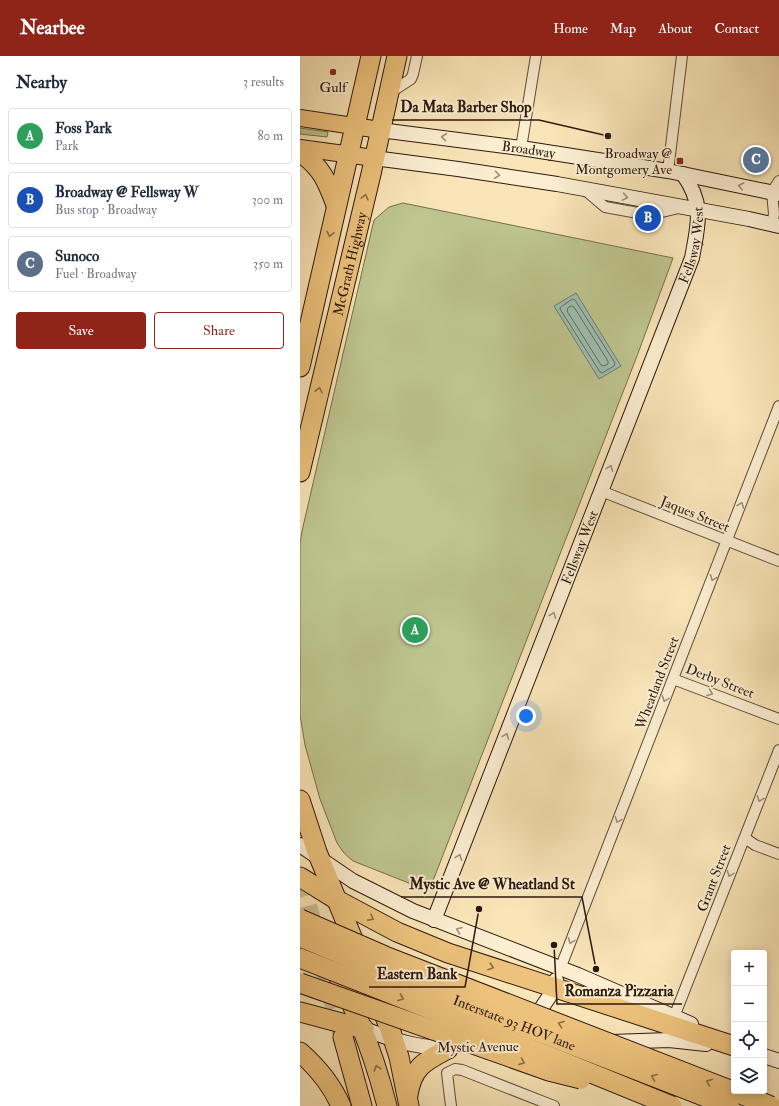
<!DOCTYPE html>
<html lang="en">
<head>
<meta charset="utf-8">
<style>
  :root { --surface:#fff; --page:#f6f6f7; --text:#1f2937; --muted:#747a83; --line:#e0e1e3; --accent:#8f2418 }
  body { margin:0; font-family:"IM FELL Double Pica",serif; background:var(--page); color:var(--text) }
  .controls { position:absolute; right:12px; bottom:12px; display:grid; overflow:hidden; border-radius:4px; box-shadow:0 2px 10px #0003 }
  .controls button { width:36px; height:36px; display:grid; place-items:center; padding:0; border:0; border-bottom:1px solid var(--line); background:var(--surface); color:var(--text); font:20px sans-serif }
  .you { position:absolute; left:226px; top:660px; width:14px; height:14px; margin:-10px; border:3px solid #fff; border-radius:50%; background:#1a73e8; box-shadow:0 0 0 6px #1a73e833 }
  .badge { display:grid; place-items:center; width:26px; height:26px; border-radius:50%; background:var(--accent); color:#fff; font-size:13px; font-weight:700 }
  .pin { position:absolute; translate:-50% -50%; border:2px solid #fff; box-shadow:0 1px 4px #0006 }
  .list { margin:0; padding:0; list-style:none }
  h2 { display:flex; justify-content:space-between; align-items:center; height:52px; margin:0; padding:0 16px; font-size:17px }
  h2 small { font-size:13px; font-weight:400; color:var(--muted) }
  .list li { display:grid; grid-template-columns:26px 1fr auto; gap:12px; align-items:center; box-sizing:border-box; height:56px; margin:0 8px 8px; padding:0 8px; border:1px solid var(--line); border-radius:4px }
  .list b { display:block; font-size:15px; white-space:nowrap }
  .list p { margin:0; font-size:13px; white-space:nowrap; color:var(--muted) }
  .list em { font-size:13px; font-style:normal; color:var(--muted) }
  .actions { display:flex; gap:8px; padding:12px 16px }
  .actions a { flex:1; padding:9px 0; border:1px solid var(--accent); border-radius:4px; text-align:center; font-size:14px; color:var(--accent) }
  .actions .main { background:var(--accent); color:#fff }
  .icon { flex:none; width:22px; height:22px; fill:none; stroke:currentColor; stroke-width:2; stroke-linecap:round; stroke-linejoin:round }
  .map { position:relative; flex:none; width:479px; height:1050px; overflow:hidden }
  header { display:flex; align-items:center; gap:24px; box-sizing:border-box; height:56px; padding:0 20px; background:var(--accent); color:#fff }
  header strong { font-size:19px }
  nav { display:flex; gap:22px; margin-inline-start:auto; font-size:14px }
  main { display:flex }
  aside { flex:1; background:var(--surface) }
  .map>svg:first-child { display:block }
  .green { fill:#bec58f; stroke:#766e4e }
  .water { fill:#9ebfb2; stroke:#717c70 }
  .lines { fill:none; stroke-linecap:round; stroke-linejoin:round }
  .shore { stroke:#666c5f; stroke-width:1 }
  .highway-tunnel { stroke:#d0bc96; stroke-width:19; stroke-dasharray:19 10; stroke-linecap:butt }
  .street-casing { stroke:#614b37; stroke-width:12 }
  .secondary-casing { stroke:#2e180c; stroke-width:16 }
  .primary-casing { stroke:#2e180c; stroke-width:18 }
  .highway-casing { stroke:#2e180c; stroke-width:21 }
  .street { stroke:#fbeed1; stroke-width:10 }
  .secondary { stroke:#fbeed1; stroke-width:14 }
  .primary { stroke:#ecc27c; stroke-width:16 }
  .highway { stroke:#ecc27c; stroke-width:19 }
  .highway-bridge-casing { stroke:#2e180c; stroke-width:21; stroke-linecap:butt }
  .highway-bridge { stroke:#ecc27c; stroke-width:19 }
  .oneway { stroke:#9f8e78 }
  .oneway2 { stroke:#8d6d44 }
  .poi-dot { fill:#8f2418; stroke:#fbeed1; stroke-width:1.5 }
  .labels { text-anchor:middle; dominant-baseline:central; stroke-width:4; stroke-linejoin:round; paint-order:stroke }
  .poi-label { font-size:14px; fill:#2e180c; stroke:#fbeed1 }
  .street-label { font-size:14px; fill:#2e180c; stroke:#fbeed1 }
  .leader { fill:none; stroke:#2e180c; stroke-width:1.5 }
  .callout-dot { fill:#2e180c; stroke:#fbeed1; stroke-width:1.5 }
  .callout-label { font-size:15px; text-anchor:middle; font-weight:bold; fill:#2e180c; stroke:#fbeed1; stroke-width:4; stroke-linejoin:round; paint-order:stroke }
</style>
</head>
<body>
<header>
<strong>Nearbee</strong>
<nav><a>Home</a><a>Map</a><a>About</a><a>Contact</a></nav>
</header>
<main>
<aside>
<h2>Nearby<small>3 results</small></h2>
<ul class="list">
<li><span class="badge" style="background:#2e9e5b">A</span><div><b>Foss Park</b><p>Park</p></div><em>80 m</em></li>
<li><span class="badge" style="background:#1a4fb4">B</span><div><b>Broadway @ Fellsway W</b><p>Bus stop · Broadway</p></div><em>300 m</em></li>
<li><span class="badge" style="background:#5c6f8a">C</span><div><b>Sunoco</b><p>Fuel · Broadway</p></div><em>350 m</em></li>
</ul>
<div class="actions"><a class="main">Save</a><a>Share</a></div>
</aside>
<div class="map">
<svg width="479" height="1050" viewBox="0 0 479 1050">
  <rect width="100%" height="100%" fill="#f9e5b8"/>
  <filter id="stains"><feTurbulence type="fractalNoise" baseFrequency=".005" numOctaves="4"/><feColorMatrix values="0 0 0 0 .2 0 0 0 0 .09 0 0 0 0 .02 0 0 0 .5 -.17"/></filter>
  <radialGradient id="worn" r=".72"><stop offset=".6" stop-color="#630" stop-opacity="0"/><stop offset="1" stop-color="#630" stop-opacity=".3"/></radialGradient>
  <path class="green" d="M0,72L28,76L27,81L0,78Z
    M103,147L373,202L337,300L129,835L53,805L44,797L37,787L20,743L5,689L0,659V488L2,475L74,164L89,151Z"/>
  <path class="water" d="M276,237L321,310L299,323L254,250Z"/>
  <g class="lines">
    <path class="shore" d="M273,243L275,244L315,307L314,310L302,317L300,316L260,253L261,251Z
      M272,250L274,251L308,305V308L304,310L301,309L267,255L268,252Z"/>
    <path class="highway-tunnel" d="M0,822L43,981"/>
    <defs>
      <path id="street" d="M88,38L111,23L113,18L117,0
        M221,92L236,0
        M368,115L382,0
        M285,134L305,151L349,159L379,152
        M472,168L474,158L472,136L479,125
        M301,435L479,505
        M373,623L479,663
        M445,782L455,789L479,798
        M260,913L479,350
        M374,961L479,694
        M151,1050L147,1017L155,1013L162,1014L254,1050"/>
      <g id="secondary">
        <path id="s1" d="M80,74L221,92L368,115L479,138"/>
        <path d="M74,102L158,113L257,128L449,163L479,170"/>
        <path d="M0,789L53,825L113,855L278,919L391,968"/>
        <path id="s2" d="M134,864L392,202C398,168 405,149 383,118"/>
        <path d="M232,966L249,941L256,924"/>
        <path d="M57,970C89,983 113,991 149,993"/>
        <path d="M311,986L369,984L406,988"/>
        <path d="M464,1000L479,1005"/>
      </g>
      <path id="primary" d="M0,62L80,74
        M0,92L74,102"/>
      <g id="highway">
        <path d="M0,96C22,112 27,125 36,149"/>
        <path d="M0,311L71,0"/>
        <path id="s3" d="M0,416L71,118L97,0"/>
        <path d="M0,744L17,796L90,973L99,1001L109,1050"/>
        <path d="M0,821L37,844L97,876L148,897L434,990"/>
        <path d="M31,906C57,954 74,998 87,1050"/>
        <path d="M0,956L64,973"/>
        <path d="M43,981L62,1050"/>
        <path d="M0,996C17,1011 32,1029 41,1050"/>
        <path d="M108,1039C112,1011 125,1005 148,993"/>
      </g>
    </defs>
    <use href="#street" class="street-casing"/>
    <use href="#secondary" class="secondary-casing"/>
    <use href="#primary" class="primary-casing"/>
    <use href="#highway" class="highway-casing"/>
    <use href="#street" class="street"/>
    <use href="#secondary" class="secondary"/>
    <use href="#primary" class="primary"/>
    <use href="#highway" class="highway"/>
    <defs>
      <g id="highway-bridge">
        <path d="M0,863L85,900L471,1050"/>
        <path id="s4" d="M0,881L79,914L429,1050"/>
        <path d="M0,902L254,1002L372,1050"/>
        <path d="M0,927L249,1015L281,1023"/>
      </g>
    </defs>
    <use href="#highway-bridge" class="highway-bridge-casing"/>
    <use href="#highway-bridge" class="highway-bridge"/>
  </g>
  <defs><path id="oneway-chevron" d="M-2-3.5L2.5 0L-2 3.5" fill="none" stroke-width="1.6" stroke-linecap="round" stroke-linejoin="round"/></defs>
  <g class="oneway">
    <use href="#oneway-chevron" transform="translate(144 81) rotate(-173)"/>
    <use href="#oneway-chevron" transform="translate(197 119) rotate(8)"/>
    <use href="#oneway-chevron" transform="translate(441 130) rotate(-167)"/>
    <use href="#oneway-chevron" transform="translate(325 141) rotate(10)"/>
    <use href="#oneway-chevron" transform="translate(310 412) rotate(-69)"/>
    <use href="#oneway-chevron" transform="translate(441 449) rotate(-69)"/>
    <use href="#oneway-chevron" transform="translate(413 522) rotate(111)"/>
    <use href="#oneway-chevron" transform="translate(253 559) rotate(-69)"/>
    <use href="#oneway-chevron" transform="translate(410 637) rotate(21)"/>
    <use href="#oneway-chevron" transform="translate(365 643) rotate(111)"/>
    <use href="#oneway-chevron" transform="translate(206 680) rotate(-69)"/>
    <use href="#oneway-chevron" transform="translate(460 743) rotate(111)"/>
    <use href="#oneway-chevron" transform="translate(318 764) rotate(111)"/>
    <use href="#oneway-chevron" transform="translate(159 801) rotate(-69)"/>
    <use href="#oneway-chevron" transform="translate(430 818) rotate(111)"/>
    <use href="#oneway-chevron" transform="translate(159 874) rotate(-159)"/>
    <use href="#oneway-chevron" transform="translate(271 885) rotate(111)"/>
  </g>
  <g class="oneway2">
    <use href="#oneway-chevron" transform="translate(65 141) rotate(-76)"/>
    <use href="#oneway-chevron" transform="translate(30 178) rotate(103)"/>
    <use href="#oneway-chevron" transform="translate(19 334) rotate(-77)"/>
    <use href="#oneway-chevron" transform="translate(71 862) rotate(28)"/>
    <use href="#oneway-chevron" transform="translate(191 911) rotate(18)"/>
    <use href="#oneway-chevron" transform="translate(101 942) rotate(21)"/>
    <use href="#oneway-chevron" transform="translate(261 968) rotate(-159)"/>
    <use href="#oneway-chevron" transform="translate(222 1006) rotate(20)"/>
    <use href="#oneway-chevron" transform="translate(77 1012) rotate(-107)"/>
    <use href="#oneway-chevron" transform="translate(354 1021) rotate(-159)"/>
    <use href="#oneway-chevron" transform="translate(409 1026) rotate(-159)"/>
  </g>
  <g class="poi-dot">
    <circle cx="33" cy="16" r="4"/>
    <rect x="376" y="101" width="8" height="8" rx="2"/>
  </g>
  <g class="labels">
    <g class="poi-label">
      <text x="33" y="31">Gulf</text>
      <text x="372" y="97" text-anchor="end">Broadway @<tspan x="372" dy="16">Montgomery Ave</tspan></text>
    </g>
    <g class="street-label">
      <text stroke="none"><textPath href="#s1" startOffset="150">Broadway</textPath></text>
      <text stroke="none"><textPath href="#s2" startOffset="723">Fellsway West</textPath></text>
      <text stroke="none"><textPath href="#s3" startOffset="214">McGrath Highway</textPath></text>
      <text transform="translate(395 458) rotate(22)">Jaques Street</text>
      <text stroke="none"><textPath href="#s2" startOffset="400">Fellsway West</textPath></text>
      <text transform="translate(420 625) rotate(21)">Derby Street</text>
      <text transform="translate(357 627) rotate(-69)">Wheatland Street</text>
      <text transform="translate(414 822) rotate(-69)">Grant Street</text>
      <text stroke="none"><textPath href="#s4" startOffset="231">Interstate 93 HOV lane</textPath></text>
      <text transform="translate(178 991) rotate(-1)">Mystic Avenue</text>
    </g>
  </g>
  <path class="leader" d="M308 80L239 64H92M296 913L282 841H101M179 853L165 931H69M254 889L257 948H382"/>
  <g class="callout-dot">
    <circle cx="308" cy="80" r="4"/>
    <circle cx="296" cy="913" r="4"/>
    <circle cx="179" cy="853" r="4"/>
    <circle cx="254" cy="889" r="4"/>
  </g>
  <g class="callout-label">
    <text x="166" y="56">Da Mata Barber Shop</text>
    <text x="192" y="833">Mystic Ave @ Wheatland St</text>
    <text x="117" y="923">Eastern Bank</text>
    <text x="319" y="940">Romanza Pizzaria</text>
  </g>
  <rect width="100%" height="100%" filter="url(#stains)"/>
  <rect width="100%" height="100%" fill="url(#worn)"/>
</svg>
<div class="controls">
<button>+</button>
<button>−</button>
<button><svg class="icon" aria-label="locate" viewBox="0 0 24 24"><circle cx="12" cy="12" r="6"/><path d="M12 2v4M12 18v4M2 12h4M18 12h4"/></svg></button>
<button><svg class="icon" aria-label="layers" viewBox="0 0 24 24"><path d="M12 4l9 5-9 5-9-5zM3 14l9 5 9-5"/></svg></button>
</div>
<div class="you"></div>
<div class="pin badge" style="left:115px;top:574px;background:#2e9e5b">A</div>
<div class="pin badge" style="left:348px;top:162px;background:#1a4fb4">B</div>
<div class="pin badge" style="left:456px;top:104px;background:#5c6f8a">C</div>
</div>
</main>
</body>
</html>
